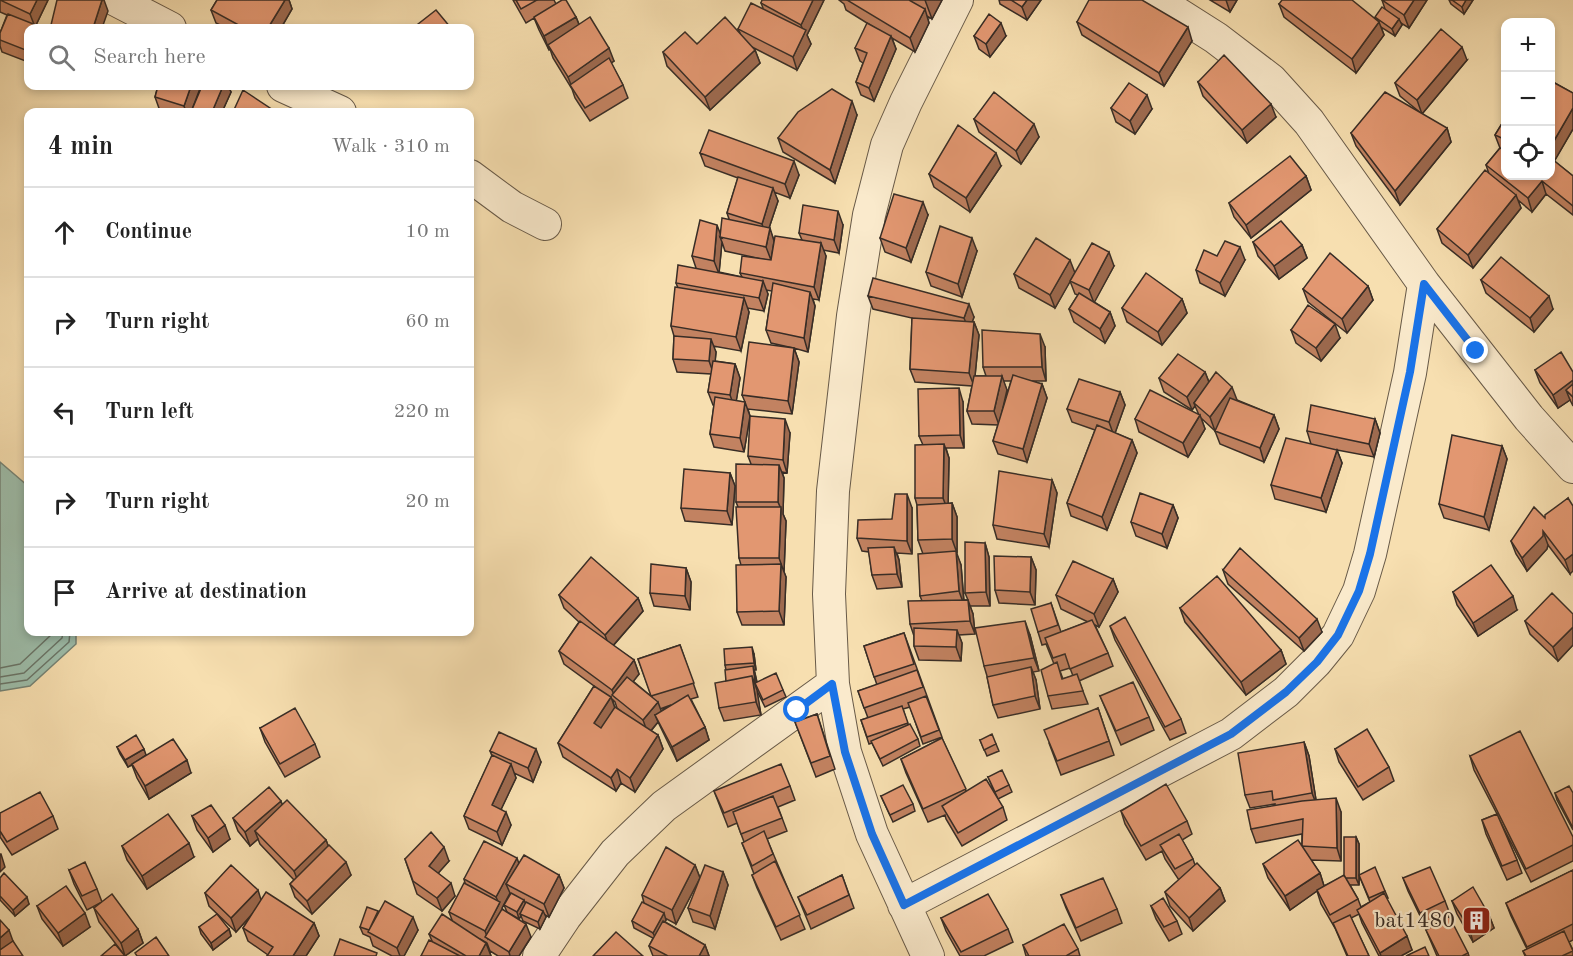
<!DOCTYPE html>
<html lang="en">
<head>
<meta charset="utf-8">
<style>
  :root { --surface:#fff; --page:#f6f6f6; --text:#222; --muted:#767676; --line:#e0e0e0 }
  body { margin:0; font-family:"Old Standard TT",serif; background:var(--page); color:var(--text) }
  .controls { position:absolute; right:18px; top:18px; display:grid; overflow:hidden; border-radius:12px; box-shadow:0 3px 9px #0003 }
  .controls button { width:54px; height:54px; display:grid; place-items:center; padding:0; border:0; border-bottom:2px solid var(--line); background:var(--surface); color:var(--text); font:30px sans-serif }
  .stop { position:absolute; width:18px; height:18px; margin:-14px; border:4px solid #1a73e8; border-radius:50%; background:#fff }
  .stop.end { background:#1a73e8; border-color:#fff; box-shadow:0 2px 6px #0008 }
  .list { margin:0; padding:0; list-style:none }
  h2 { display:flex; justify-content:space-between; align-items:center; height:78px; margin:0; padding:0 24px; font-size:26px }
  h2 small { font-size:20px; font-weight:400; color:var(--muted) }
  .list li { display:grid; grid-template-columns:39px 1fr auto; gap:18px; align-items:center; box-sizing:border-box; height:90px; padding:0 24px; border-top:2px solid var(--line) }
  .list b { display:block; font-size:22px; white-space:nowrap }
  .list em { font-size:20px; font-style:normal; color:var(--muted) }
  .icon { flex:none; width:33px; height:33px; fill:none; stroke:currentColor; stroke-width:2; stroke-linecap:round; stroke-linejoin:round }
  .map { position:relative; flex:none; width:1573px; height:956px; overflow:hidden }
  .search { position:absolute; background:var(--surface); box-shadow:0 3px 9px #0003; left:24px; top:24px; width:450px; height:66px; display:flex; align-items:center; gap:15px; box-sizing:border-box; padding:0 21px; border-radius:12px; color:var(--muted); font-size:22px }
  .panel { position:absolute; background:var(--surface); box-shadow:0 3px 9px #0003; left:24px; top:108px; width:450px; height:528px; border-radius:12px }
  .map>svg:first-child { display:block }
  .water { fill:#9dbdaa; stroke:#758375; stroke-width:1.5 }
  .lines { fill:none; stroke-linecap:round; stroke-linejoin:round }
  .shore { stroke:#6a7568; stroke-width:1.5 }
  .street-casing { stroke:#685a48; stroke-width:34 }
  .street { stroke:#faeacc; stroke-width:32 }
  .wall { fill:#c28261; stroke:#382d26; stroke-width:1.5; fill-rule:evenodd }
  .shaded-wall { fill:#9e6a4f; stroke:#382d26; stroke-width:1.5 }
  .building { fill:#e29771; stroke:#382d26; stroke-width:1.5 }
  .route { stroke:#1a73e8; stroke-width:8 }
  .labels { text-anchor:middle; dominant-baseline:central; stroke-width:4.5; stroke-linejoin:round; paint-order:stroke }
  .poi-label { font-size:22px; fill:#382d26; stroke:#faeacc; text-anchor:end }
</style>
</head>
<body>
<div class="map">
<svg width="1573" height="956" viewBox="0 0 1573 956">
  <rect width="100%" height="100%" fill="#f7dfb0"/>
  <filter id="stains"><feTurbulence type="fractalNoise" baseFrequency=".00333" numOctaves="4"/><feColorMatrix values="0 0 0 0 .2 0 0 0 0 .09 0 0 0 0 .02 0 0 0 .5 -.17"/></filter>
  <radialGradient id="worn" r=".72"><stop offset=".6" stop-color="#630" stop-opacity="0"/><stop offset="1" stop-color="#630" stop-opacity=".3"/></radialGradient>
  <path class="water" d="M0,462L28,486V632H76V644L30,686L0,691Z"/>
  <g class="lines">
    <path class="shore" d="M0,668L20,664L52,634L53,632
      M0,677L24,673L62,638L63,632
      M0,684L27,680L69,642L70,632"/>
    <defs>
      <path id="street" d="M116,0L170,28
        M1156,0L1216,38L1271,80L1309,122L1424,284L1529,418L1573,467
        M283,86L340,112
        M470,176L512,207L545,224
        M904,905L1231,734L1286,692L1316,662L1338,635L1359,591L1370,554L1410,373L1424,284
        M539,956L565,917L615,853L664,806L833,684
        M928,956L872,834L845,752L833,684L829,594L833,491L853,316L869,215L887,145L906,102L957,0"/>
    </defs>
    <use href="#street" class="street-casing"/>
    <use href="#street" class="street"/>
  </g>
  <path class="wall" d="M0,0H48L36,25L28,28V62L2,52L0,46V33L7,15L0,12Z
    M217,0H289L292,9L281,28H226L216,23L211,10Z
    M513,0H554L556,4L576,17L579,24L614,61L611,63L623,85L628,98L590,121L575,98L572,89L553,58L550,49L549,50L539,30L534,18L526,23Z
    M824,0L807,35L811,44L797,70L752,47L755,50L760,63L710,110L667,66L663,52L740,33L738,29L763,8L761,3Z
    M839,0H942L932,19L927,16L929,23L915,52L892,38L896,49L874,101L861,95L856,82L863,63L860,61L855,48L875,28L846,10L844,4Z
    M999,0H1041L1027,20L1000,4Z
    M1210,0H1237L1230,12Z
    M1382,0H1427L1409,28L1401,23L1402,25L1395,36L1381,27L1384,35L1356,73L1284,17L1279,4L1375,19L1385,9Z
    M1449,0H1473L1464,14L1451,4Z
    M1077,22L1192,41L1164,86L1082,35Z
    M974,36H1006L990,57L979,49Z
    M1467,60L1422,114L1400,96L1395,83Z
    M1551,81L1573,93V129L1554,161L1573,176V215L1546,194L1532,212L1518,200L1521,208L1473,268L1442,243L1437,229L1489,174L1486,165L1500,148L1495,135L1506,117V151L1501,148L1537,178L1551,176Z
    M1198,82L1276,117L1247,143L1203,96Z
    M158,86H201L192,110L202,86H228L231,92L222,112H165L160,111L155,97Z
    M1111,108L1152,109L1135,134L1116,122Z
    M857,115L835,183L783,152L778,138Z
    M974,119L1039,137L1021,164L979,132Z
    M1447,128L1451,142L1400,205L1356,146L1351,133Z
    M700,153L799,175L790,198L774,192L778,201L769,228L774,240H802L799,233L843,225L839,253L823,250L826,256L819,300L813,299L815,306L808,352L794,348L799,362L792,414L748,409L750,416L744,452L714,447L710,434L714,405H713L708,392L711,374L677,372L673,359L674,336L671,326L678,288L676,283L696,268L692,256L721,234L729,219L727,213L738,178L705,166ZM722,242L725,251L766,260L740,273L742,277L719,272ZM766,290L772,291L766,330L771,343L793,348L742,395L745,402L736,401L740,378L735,364L715,361L716,352L713,346L741,351L749,312L747,308L764,311L768,294Z
    M1001,166L970,212L934,187L929,174Z
    M1306,176L1311,190L1251,238L1234,217L1229,203Z
    M928,215L911,262L885,252L880,238Z
    M1253,242L1302,245L1307,258L1279,279L1258,256Z
    M977,251L962,297L931,286L926,272Z
    M1245,260L1225,296L1200,283L1196,270Z
    M1114,266L1094,302L1110,312L1115,326L1105,343L1074,322L1069,309L1078,295L1075,294L1070,281L1055,308L1019,288L1014,274L1075,273Z
    M1481,280L1553,309L1534,332L1486,293Z
    M1368,286L1373,300L1347,333L1308,302L1303,289Z
    M868,296L974,317L972,322H974L979,335L975,376H986L983,367L1045,347L1046,381H1030L1042,384L1047,398L1027,462L998,454L993,441L998,425L972,424L967,411L972,386L915,382L910,369L912,318L873,309ZM1003,381H1011L1000,420L1007,390Z
    M1182,299L1187,313L1162,345L1127,322L1122,308Z
    M1291,330L1340,338L1321,361L1296,343Z
    M1535,370L1573,372V406L1570,400L1558,408L1540,383Z
    M1205,372L1209,382L1237,400L1274,415L1279,429L1264,462L1220,444L1215,431L1201,418L1205,429L1188,457L1139,432L1135,419L1199,415L1195,406L1192,410L1164,392L1159,378Z
    M1120,392L1125,405L1115,433L1132,440L1137,453L1107,530L1071,516L1067,503L1095,430L1072,422L1067,409Z
    M963,402L964,448H946L949,458L948,504L952,503L957,517V553H956L961,565L964,600H968L965,593L985,543L989,557L990,606H970L973,614L975,634L959,635L962,643L961,661L919,660L914,646V636L910,624L922,601L920,596L923,554L918,540L917,505L915,498L923,445L919,436Z
    M1375,419L1380,433L1374,457L1337,450L1342,463L1326,512L1275,499L1271,485L1311,444L1307,431Z
    M790,433L787,473L782,472L784,478L783,514L786,521L784,572L786,577L784,625H742L737,612L741,565L739,558L738,507L736,502L751,464L748,456Z
    M1502,446L1507,459L1489,530L1444,518L1439,504Z
    M730,473L735,486L732,525L685,521L681,508Z
    M1052,480L1057,493L1049,547L997,539L993,525Z
    M1568,498L1570,574L1548,545L1547,549L1527,571L1516,554L1511,541L1545,518Z
    M1173,505L1178,518L1167,548L1136,536L1131,522Z
    M912,508V554L897,553L899,560L902,587L877,589L872,575L869,552L862,551L857,538Z
    M1031,557L1036,570L1035,605L999,603L995,590Z
    M686,568L691,582L690,610L654,606L650,593Z
    M1223,570L1322,632L1304,651L1228,584Z
    M1113,579L1118,592L1099,627L1095,625L1108,653L1113,666L1079,681L1088,704L1052,709L1048,696L1054,664L1046,644L1042,645L1038,632L1051,603L1061,632L1088,622L1061,609L1056,595ZM1070,668L1073,676L1063,679L1060,671Z
    M1453,592L1517,610L1478,636L1457,605Z
    M559,595L638,598L643,611L613,646L634,660L639,674L633,681L652,697L638,659L680,645L698,697L691,699L705,727L709,740L677,761L658,722L651,731L658,735L663,749L635,792L621,783L616,791L563,757L558,743L594,686L564,664L559,651L579,622L564,608ZM612,699L615,702L617,708L621,711L615,708ZM671,705L661,711L660,709Z
    M1180,608L1281,650L1286,664L1246,695L1185,622Z
    M1573,614V645L1558,661L1530,634L1525,621Z
    M1110,626L1181,719L1186,733L1170,740L1115,640Z
    M904,633L942,737L923,744L910,707L903,709L908,725L918,739L920,746L883,766L872,743L869,744L861,720L868,718L858,691L877,685L864,646Z
    M1030,635L1039,671L1033,672L1036,680L1040,709L998,718L993,705L987,676L984,666Z
    M754,654L756,670H754L757,682L783,690L786,697L765,707L756,689L761,715L724,721L719,708L726,681V670L725,665Z
    M1100,696L1149,717L1154,730L1121,745Z
    M1098,708L1114,755L1061,775L1049,743Z
    M817,714L835,769L816,777L795,722Z
    M260,728L315,744L320,757L285,777L265,742Z
    M942,738L966,791L1003,807L1007,820L962,846L946,819L945,815L928,822L906,773L901,759Z
    M980,740L996,744L999,751L987,756Z
    M1304,742L1309,756L1316,800L1341,812V861L1311,860L1320,873L1324,886L1344,876L1356,837L1359,844V885H1350L1358,899L1361,907L1370,902L1359,875L1385,891L1388,898H1386L1412,950L1401,956H1379L1362,923L1359,914L1351,918L1369,956H1347L1335,928L1321,904L1317,891L1290,910L1268,878L1263,864L1302,846V834L1256,843L1251,829L1275,806V804L1250,808L1245,795Z
    M117,747L146,755L191,773L149,799L137,778L132,765L128,767L120,754Z
    M1335,749L1389,767L1394,781L1363,800L1339,762Z
    M490,751L541,762L533,782L514,773L516,778L501,809L511,825L502,845L469,829L464,816L492,756Z
    M1470,756L1573,837V861L1531,882L1498,817L1517,860L1522,873L1507,880L1486,834L1482,820L1497,814L1474,770Z
    M988,777L1009,785L1012,792L998,799Z
    M790,786L795,800L778,807L787,831L767,839L805,929L781,940L757,888L752,875L754,874L742,843L744,842L737,823L728,827L714,791Z
    M1555,793H1573V830L1557,800Z
    M881,796L913,804L915,811L893,822Z
    M282,804L326,840L328,846L351,875L312,914L295,897L290,884L294,880L260,844L258,839L250,846L238,831L233,818Z
    M1121,811L1187,821L1192,834L1182,840L1193,859L1195,865L1220,888L1225,901L1193,931L1170,906L1165,892L1179,880L1165,859L1162,851L1146,860L1125,824Z
    M0,813L53,816L58,829L12,855L0,837Z
    M192,816L230,839L213,852L197,830Z
    M122,846L194,857L147,889L127,860Z
    M405,859L449,861L438,873L455,896L442,911L417,894Z
    M519,863L559,875L564,888L549,917L545,915L546,917L540,929L523,921L521,916L519,919L507,912L504,905L510,893L502,908L503,910L531,937L519,956H498L490,951L487,943L480,939L486,943L491,956H421L432,941L429,934L452,920L449,912L465,883L464,879Z
    M695,865L700,878L676,924L665,918L666,920L665,922L705,945L709,956H653L649,946L653,938L634,928L632,921L644,903L642,895Z
    M69,870L97,889L102,902L87,910L74,884Z
    M1573,870V940L1569,942L1573,950V956H1525L1523,951L1527,949L1511,916L1506,903Z
    M723,872L728,885L715,929L693,922L688,908Z
    M842,875L854,908L811,929L798,897Z
    M0,878L29,904L15,916L0,900Z
    M1403,878L1445,901L1450,914L1425,926L1408,891Z
    M205,893L261,900L314,923L319,936L306,956H267L268,955L248,941L243,928L252,914L236,932L209,906Z
    M1061,895L1117,909L1122,923L1081,941L1066,908Z
    M1452,901L1489,915L1494,928L1473,942L1457,914Z
    M37,906L90,927L63,946L42,919Z
    M1151,906L1177,921L1182,934L1169,941L1156,919Z
    M94,908L138,929L143,943L125,956L99,922Z
    M379,913L418,930L404,956H392L373,946L370,937L363,934L360,927Z
    M941,918L1008,929L1013,942L984,956H960L946,931Z
    M199,927L229,929L231,936L213,950L201,934Z
    M1426,930L1468,953L1469,956H1437Z
    M1023,945L1078,949L1080,956H1026Z"/>
  <path class="shaded-wall" d="M37,0H48L35,27L30,14Z
    M102,0H104L108,11L102,28H93Z
    M285,0H289L292,9L281,28H268Z
    M813,0H824L807,35L811,44L797,70L793,57L804,34L801,25Z
    M925,0H942L932,19Z
    M1027,0H1041L1027,20L1022,7Z
    M1226,0H1237L1230,12Z
    M1414,0H1427L1409,28L1404,15Z
    M1466,0H1473L1464,14L1462,7Z
    M925,9L929,23L915,52L910,38Z
    M576,17L581,30L548,45L549,50L544,36Z
    M1399,19L1402,25L1395,36L1392,29Z
    M1379,22L1384,35L1356,73L1352,59Z
    M1001,23L1006,36L990,57L986,44Z
    M1188,27L1192,41L1164,86L1159,73Z
    M891,36L896,49L874,101L869,88Z
    M1462,47L1467,60L1422,114L1417,100Z
    M609,48L614,61L573,90L568,77Z
    M755,50L760,63L710,110L705,97Z
    M191,86H201L191,112H186L184,106Z
    M223,86H228L231,92L222,112H212Z
    M1147,95L1152,109L1135,134L1130,121Z
    M852,101L857,115L835,183L830,170Z
    M1271,104L1276,117L1247,143L1242,130Z
    M1573,108V129L1551,167V146Z
    M1034,124L1039,137L1021,164L1016,151Z
    M1447,128L1451,142L1400,205L1395,191Z
    M996,153L1001,166L970,212L966,198Z
    M794,161L799,175L790,198L785,184Z
    M1306,176L1311,190L1251,238L1246,225Z
    M1542,181L1546,194L1532,212L1528,198Z
    M773,188L778,201L766,237L762,224Z
    M1516,195L1521,208L1473,268L1468,255Z
    M923,202L928,215L911,262L906,248Z
    M838,211L843,225L839,253L834,240Z
    M717,225L722,238L720,237L722,242L719,274L714,261Z
    M770,228L774,241L771,260L766,247Z
    M972,238L977,251L962,297L958,284Z
    M821,243L826,256L819,300L814,287Z
    M1302,245L1307,258L1279,279L1274,266Z
    M1240,247L1245,260L1225,296L1220,283Z
    M1109,252L1114,266L1094,303L1089,290Z
    M1070,260L1075,273L1055,308L1050,295Z
    M763,281L768,294L764,311L759,298Z
    M1368,286L1373,300L1347,333L1342,319Z
    M810,292L815,306L808,352L804,338Z
    M1549,296L1553,309L1534,332L1530,318Z
    M744,298L749,312L741,351L736,337Z
    M1182,299L1187,313L1162,345L1158,332Z
    M969,304L974,317L969,331L964,318Z
    M1110,312L1115,326L1105,343L1100,329Z
    M974,322L979,335L974,386L969,373Z
    M1335,324L1340,338L1321,361L1316,348Z
    M1040,334L1045,347L1046,381L1042,367Z
    M711,339L716,352L714,375L709,361Z
    M794,348L799,362L792,414L788,401Z
    M735,364L740,378L735,409L730,395Z
    M1205,372L1210,385L1194,403L1195,406L1192,410L1187,397Z
    M1002,376L1007,390L999,425L994,411Z
    M1573,380V397L1566,390L1570,400L1558,408L1553,395Z
    M1042,384L1047,398L1027,462L1023,449Z
    M1232,387L1237,400L1215,431L1210,417Z
    M959,388L963,402L964,448L960,435Z
    M1120,392L1125,405L1114,436L1109,422Z
    M745,402L750,416L744,452L740,438Z
    M1200,415L1205,429L1188,457L1183,443Z
    M1274,415L1279,429L1264,462L1260,448Z
    M785,419L790,433L787,473L783,460Z
    M1375,419L1380,433L1374,457L1369,444Z
    M1132,440L1137,453L1107,530L1102,517Z
    M944,444L949,458L948,511L943,498Z
    M1502,446L1507,459L1489,530L1484,517Z
    M1337,450L1342,463L1326,512L1321,498Z
    M779,465L784,478L783,514L786,521L784,572L779,558L781,509L778,502Z
    M730,473L735,486L732,525L727,511Z
    M1052,480L1057,493L1049,547L1044,534Z
    M907,494L912,508V554L907,541Z
    M952,503L957,517V553L952,539Z
    M1173,505L1178,518L1167,548L1162,534Z
    M1543,531L1548,545L1547,549L1527,571L1522,558Z
    M985,543L989,557L990,606L986,592Z
    M894,547L899,560L902,587L897,574Z
    M956,551L961,565L964,605L959,591Z
    M1573,554V571L1570,574L1565,560Z
    M1031,557L1036,570L1035,605L1030,592Z
    M781,564L786,577L784,625L779,611Z
    M686,568L691,582L690,610L685,596Z
    M1113,579L1118,592L1099,627L1094,614Z
    M1513,596L1517,610L1478,636L1473,623Z
    M638,598L643,611L610,649L605,635Z
    M968,600L973,614L975,634L970,621Z
    M1317,619L1322,632L1304,651L1299,638Z
    M1025,621L1030,635L1039,671L1034,658Z
    M1573,627V645L1558,661L1553,647Z
    M957,630L962,643L961,661L956,647Z
    M752,647L754,654L756,670L754,663Z
    M1281,650L1286,664L1246,695L1241,682Z
    M634,660L639,674L619,700L615,697L612,690Z
    M753,666L755,673L758,688L755,682Z
    M1031,667L1036,680L1040,709L1035,696Z
    M752,676L757,690L761,715L756,702Z
    M611,697L616,711L599,736L594,723Z
    M658,702L663,716L655,715L658,722L648,734L643,720Z
    M705,727L709,740L677,761L672,747Z
    M658,735L663,749L635,792L630,778Z
    M1304,742L1309,756L1317,806L1312,793Z
    M144,749L146,755L128,767L125,760Z
    M536,749L541,762L533,782L528,768Z
    M187,760L191,773L149,799L145,786Z
    M511,764L516,778L497,818L492,805Z
    M617,769L621,783L616,791L611,778Z
    M1336,798L1341,812V861L1337,848Z
    M281,801L286,815L255,831L258,839L250,846L245,832Z
    M506,812L511,825L502,845L497,832Z
    M225,825L230,839L213,852L208,838Z
    M1356,837L1359,844V885L1356,878Z
    M326,840L331,853L299,884L294,871Z
    M189,843L194,857L147,889L142,876Z
    M444,847L449,861L433,879L429,866Z
    M0,854H1L5,867L0,872Z
    M517,858L522,872L506,884L510,893L502,908L505,915L488,939L485,931L499,904L496,897Z
    M346,862L351,875L312,914L307,901Z
    M695,865L700,878L676,924L672,910Z
    M723,872L728,885L715,929L710,916Z
    M1320,873L1324,886L1290,910L1285,896Z
    M559,875L564,888L549,917L544,904Z
    M451,883L455,896L442,911L437,898Z
    M1220,888L1225,901L1193,931L1189,918Z
    M258,890L262,903L236,932L231,918Z
    M27,897L29,904L15,916L13,910Z
    M524,900L527,907L520,914L521,916L519,919L517,912Z
    M543,911L546,917L540,929L538,922Z
    M85,913L90,927L63,946L58,933Z
    M664,913L666,920L656,939L653,933Z
    M1489,915L1494,928L1473,942L1469,928Z
    M413,917L418,930L404,956H400L397,948Z
    M314,923L319,936L306,956H293Z
    M526,924L531,937L519,956H510L509,952Z
    M138,929L143,943L125,956L121,943Z
    M229,929L231,936L213,950L211,943Z
    M9,930L14,944L0,955V938Z
    M1407,936L1412,950L1401,956H1381L1380,953Z
    M486,943L491,956H479Z
    M705,945L709,956H699Z"/>
  <path class="building" d="M0,0H37L30,14Z
    M57,0H102L93,28H61L51,25Z
    M217,0H285L268,28H244L211,10Z
    M516,0H537L521,9Z
    M562,0H566L576,17L544,36L534,17Z
    M762,0H813L801,25L761,3Z
    M847,0H909L925,9L910,38Z
    M1011,0H1027L1022,7Z
    M1089,0H1142L1188,27L1159,73L1077,22Z
    M1282,0H1352L1379,22L1352,59L1279,4Z
    M1382,0H1414L1404,15Z
    M1452,0H1466L1462,7Z
    M751,3L806,30L793,57L738,29Z
    M1382,7L1399,19L1392,29L1375,17Z
    M436,10L451,28H413Z
    M8,14L41,27L40,28H28V51L0,40V33Z
    M989,14L1001,23L986,44L974,36Z
    M590,17L609,48L568,77L548,45Z
    M725,17L755,50L705,97L663,52L685,32L697,44Z
    M867,23L891,36L869,88L856,82L867,53L855,48Z
    M1441,29L1462,47L1417,100L1395,83Z
    M1224,55L1271,104L1242,130L1198,82Z
    M609,58L623,85L585,108L570,85Z
    M1551,81L1573,93V108L1551,146Z
    M1129,83L1147,95L1130,121L1111,108Z
    M158,86H191L184,106L155,97Z
    M202,86H223L212,112H191Z
    M832,89L852,101L830,170L778,138L798,112Z
    M243,90L276,112H233Z
    M994,92L1034,124L1016,151L974,119Z
    M1385,92L1447,128L1395,191L1351,133Z
    M1506,117V140L1495,135Z
    M958,125L996,153L966,198L929,174Z
    M709,130L794,161L785,184L700,153Z
    M1500,148L1506,152V176H1535L1537,178L1539,176H1551V161L1552,159L1573,176V206L1542,181L1528,198L1486,165Z
    M1290,156L1306,176L1246,225L1229,203Z
    M1485,170L1516,195L1468,255L1437,229Z
    M738,177L773,188L762,224L727,213Z
    M894,194L923,202L906,248L880,238Z
    M803,205L838,211L834,240L799,233Z
    M722,218L770,228L766,247L720,237Z
    M700,220L717,225L714,261L692,256Z
    M1281,221L1302,245L1274,266L1253,242Z
    M940,226L972,238L958,284L926,272Z
    M775,236L821,243L814,287L740,273L742,256L771,260Z
    M1036,238L1070,260L1050,295L1014,274Z
    M1225,241L1240,247L1220,283L1196,270L1204,250L1217,256Z
    M1092,243L1109,252L1089,290L1070,281Z
    M1330,253L1368,286L1342,319L1303,289Z
    M1501,257L1549,296L1530,318L1481,280Z
    M678,265L763,281L759,298L676,283Z
    M1146,273L1182,299L1158,332L1122,308Z
    M873,278L969,304L964,318L868,296Z
    M773,283L810,292L804,338L766,330Z
    M675,287L744,298L736,337L671,326Z
    M1079,293L1110,312L1100,329L1069,309Z
    M1308,305L1335,324L1316,348L1291,330Z
    M912,318L974,322L969,373L910,369Z
    M982,330L1040,334L1042,367H983Z
    M674,336L711,339L709,361L673,359Z
    M749,342L794,348L788,401L742,395Z
    M1561,352L1573,372V380L1553,395L1535,370Z
    M1178,354L1205,372L1187,397L1159,378Z
    M713,361L735,364L730,395L708,392Z
    M1216,372L1232,387L1210,417L1194,403Z
    M1013,375L1042,384L1023,449L993,441Z
    M974,376H1002L994,411H967Z
    M1079,379L1120,392L1109,422L1067,409Z
    M1573,384V397L1566,390Z
    M959,388L960,435L919,436L918,389Z
    M1150,390L1200,415L1183,443L1135,419Z
    M715,397L745,402L740,438L710,434Z
    M1230,398L1274,415L1260,448L1215,431Z
    M1311,405L1375,419L1369,444L1307,431Z
    M750,416L785,419L783,460L748,456Z
    M1097,425L1132,440L1102,517L1067,503Z
    M1452,435L1502,446L1484,517L1439,504Z
    M1286,438L1337,450L1321,498L1271,485Z
    M944,444L943,498H915V445Z
    M736,464L779,465L778,502H736Z
    M684,469L730,473L727,511L681,508Z
    M999,471L1052,480L1044,534L993,525Z
    M1140,493L1173,505L1162,534L1131,522Z
    M895,494H907V541L857,538L858,520L892,519Z
    M1568,498L1573,506V554L1565,560L1543,531V536L1522,558L1511,541L1534,507L1545,518V515Z
    M952,503V539L918,540L917,505Z
    M736,507H781L779,558H739Z
    M965,542L985,543L986,592L965,593Z
    M894,547L897,574L872,575L868,548Z
    M1240,548L1317,619L1299,638L1223,570Z
    M956,551L959,591L920,596L918,554Z
    M994,556L1031,557L1030,592L995,590Z
    M591,557L638,598L605,635L559,595Z
    M1073,561L1113,579L1094,614L1056,595Z
    M651,564L686,568L685,596L650,593Z
    M781,564L779,611L737,612L736,565Z
    M1491,565L1513,596L1473,623L1453,592Z
    M1217,576L1281,650L1241,682L1180,608Z
    M1552,593L1573,614V627L1553,647L1525,621Z
    M968,600L970,621L910,624L908,601Z
    M1051,603L1058,625L1038,632L1031,609Z
    M1125,617L1181,719L1165,727L1110,626Z
    M1092,620L1108,653L1070,669L1065,654L1053,658L1045,638Z
    M580,621L634,660L612,690L559,651Z
    M1025,621L1034,658L984,666L975,628Z
    M914,628L957,630L956,647L914,646Z
    M904,633L914,664L874,677L864,646Z
    M680,645L694,683L651,696L638,659Z
    M752,647L754,663L725,665L724,649Z
    M1057,662L1062,679L1077,674L1083,691L1048,696L1041,670Z
    M753,666L755,682H754L752,676L726,681L725,670Z
    M1031,667L1035,696L993,705L987,677Z
    M917,670L923,687L864,708L858,691Z
    M776,673L783,690L763,700L755,683Z
    M752,676L756,702L719,708L715,683Z
    M627,677L658,702L643,720L612,695Z
    M1133,682L1149,717L1116,731L1100,696Z
    M594,686L611,697L594,723L601,728L615,707L658,735L630,778L617,769L611,778L558,743Z
    M688,695L705,727L672,747L655,715Z
    M926,696L939,730L921,737L908,703Z
    M902,706L908,723L867,737L861,720Z
    M295,708L315,744L280,764L260,728Z
    M1098,708L1109,741L1057,761L1044,730Z
    M817,714L830,756L811,763L795,722Z
    M910,724L918,739L880,759L871,741Z
    M1367,729L1389,767L1358,787L1335,749Z
    M1520,731L1573,837V845L1526,869L1470,756Z
    M499,732L536,749L528,768L490,751Z
    M992,734L996,744L984,750L980,740Z
    M136,735L144,749L125,760L117,747Z
    M942,738L966,789L923,809L901,759Z
    M173,739L187,760L145,786L132,764Z
    M1304,742L1312,793L1273,800L1272,791L1245,795L1238,753Z
    M492,755L511,764L492,805L506,812L497,832L464,816Z
    M781,764L790,786L724,813L714,791Z
    M1002,770L1009,785L995,792L988,777Z
    M986,779L1003,807L958,833L942,806Z
    M1166,784L1187,821L1141,846L1121,811Z
    M903,785L913,804L890,815L881,796Z
    M1569,786L1573,793V828L1555,793Z
    M269,787L281,801L245,832L233,818Z
    M40,792L53,816L7,842L0,831V813Z
    M773,796L782,818L741,834L733,812Z
    M1336,798L1337,848L1302,846L1320,873L1285,896L1263,864L1298,840L1302,846L1303,819L1251,829L1247,810L1302,801Z
    M287,800L326,840L294,871L255,831Z
    M211,805L225,825L208,838L192,816Z
    M168,814L189,843L142,876L122,846Z
    M1497,814L1517,860L1502,866L1482,820Z
    M764,831L773,854L752,866L742,843Z
    M431,832L444,847L429,866L451,883L437,898L413,881L405,859Z
    M1179,834L1193,859L1175,869L1160,845Z
    M1344,837H1356V878H1346L1344,876Z
    M484,841L517,858L496,897L464,879Z
    M329,845L346,862L307,901L290,884Z
    M666,847L695,865L672,910L642,895Z
    M524,855L559,875L544,904L506,884Z
    M775,861L800,915L776,927L752,875Z
    M85,862L97,889L82,896L69,870Z
    M1197,863L1220,888L1189,918L1165,892Z
    M231,865L258,890L231,918L205,893Z
    M705,865L723,872L710,916L688,908Z
    M1375,867L1385,891L1369,898L1359,875Z
    M1430,867L1445,901L1420,913L1403,878Z
    M1573,870V924L1527,947L1506,903Z
    M4,873L27,897L13,910L0,896V878Z
    M842,875L849,895L807,915L798,897Z
    M1344,875L1358,899L1330,915L1317,890Z
    M1103,878L1117,909L1076,928L1061,895Z
    M464,883L500,902L485,931L449,912Z
    M66,886L85,913L58,933L37,906Z
    M1473,887L1489,915L1469,928L1452,901Z
    M266,892L314,923L293,956H267L273,947L243,928Z
    M511,893L524,900L517,912L504,905Z
    M1384,893L1407,936L1380,953L1357,910Z
    M112,894L138,929L121,943L94,908Z
    M988,894L1008,929L961,952L941,918Z
    M1163,898L1177,921L1164,927L1151,906Z
    M385,901L413,917L397,948L368,932Z
    M526,902L543,911L538,922L520,914Z
    M642,902L664,913L653,933L632,921Z
    M367,907L378,911L369,930L360,927Z
    M502,909L526,924L509,952L485,937Z
    M217,914L229,929L211,943L199,927Z
    M442,914L486,943L479,956H466L429,934Z
    M1350,915L1369,956H1348L1333,923Z
    M1449,916L1468,953L1462,956H1439L1426,930Z
    M0,920L9,930L0,938Z
    M663,921L705,945L699,956H668L649,946Z
    M1064,924L1078,949L1066,956H1029L1023,945Z
    M1564,931L1573,951L1562,956H1526L1523,951Z
    M616,932L643,956H593Z
    M156,937L169,956H137L135,953Z
    M340,939L377,953L376,956H334Z
    M429,940L460,956H421Z
    M13,941L23,956H0V950Z
    M115,944L125,956H101Z
    M1425,947L1429,956H1406Z"/>
  <g class="lines">
    <path class="route" d="M797,710L832,684L845,752L872,834L904,905L1231,734L1286,692L1317,662L1338,635L1359,591L1370,554L1410,372L1424,284L1476,351"/>
  </g>
  <defs>
    <symbol id="building-square" viewBox="-11 -11 22 22"><rect x="-9" y="-9" width="18" height="18" rx="4" fill="#8f2418" stroke="#faeacc"/><path d="M-4-6H4V6H1V3H-1V6H-4ZM-2.5-4.3h1.7v1.8h-1.7ZM.8-4.3h1.7v1.8H.8ZM-2.5-1h1.7V.8h-1.7ZM.8-1h1.7V.8H.8Z" fill="#fff"/></symbol>
  </defs>
  <g fill-rule="evenodd">
    <use href="#building-square" x="1460" y="904" width="33" height="33"/>
  </g>
  <g class="labels">
    <g class="poi-label">
      <text x="1455" y="921">bat1480</text>
    </g>
  </g>
  <rect width="100%" height="100%" filter="url(#stains)"/>
  <rect width="100%" height="100%" fill="url(#worn)"/>
</svg>
<div class="controls">
<button>+</button>
<button>−</button>
<button><svg class="icon" aria-label="locate" viewBox="0 0 24 24"><circle cx="12" cy="12" r="6"/><path d="M12 2v4M12 18v4M2 12h4M18 12h4"/></svg></button>
</div>
<div class="stop" style="left:797px;top:710px"></div>
<div class="stop end" style="left:1476px;top:351px"></div>
<div class="search"><svg class="icon" aria-label="search" viewBox="0 0 24 24"><circle cx="10" cy="10" r="6"/><path d="M15 15l6 6"/></svg>Search here</div>
<section class="panel">
<h2>4 min<small>Walk · 310 m</small></h2>
<ul class="list">
<li><svg class="icon" aria-label="ahead" viewBox="0 0 24 24"><path d="M12 20V5M6 11l6-6 6 6"/></svg><div><b>Continue</b></div><em>10 m</em></li>
<li><svg class="icon" aria-label="right" viewBox="0 0 24 24"><path d="M7 20v-9h11M14 6l5 5-5 5"/></svg><div><b>Turn right</b></div><em>60 m</em></li>
<li><svg class="icon" aria-label="left" viewBox="0 0 24 24"><path d="M17 20v-9H6M10 6l-5 5 5 5"/></svg><div><b>Turn left</b></div><em>220 m</em></li>
<li><svg class="icon" aria-label="right" viewBox="0 0 24 24"><path d="M7 20v-9h11M14 6l5 5-5 5"/></svg><div><b>Turn right</b></div><em>20 m</em></li>
<li><svg class="icon" aria-label="arrive" viewBox="0 0 24 24"><path d="M6 21V4h12l-3 4 3 4H6"/></svg><div><b>Arrive at destination</b></div></li>
</ul>
</section>
</div>
</body>
</html>
